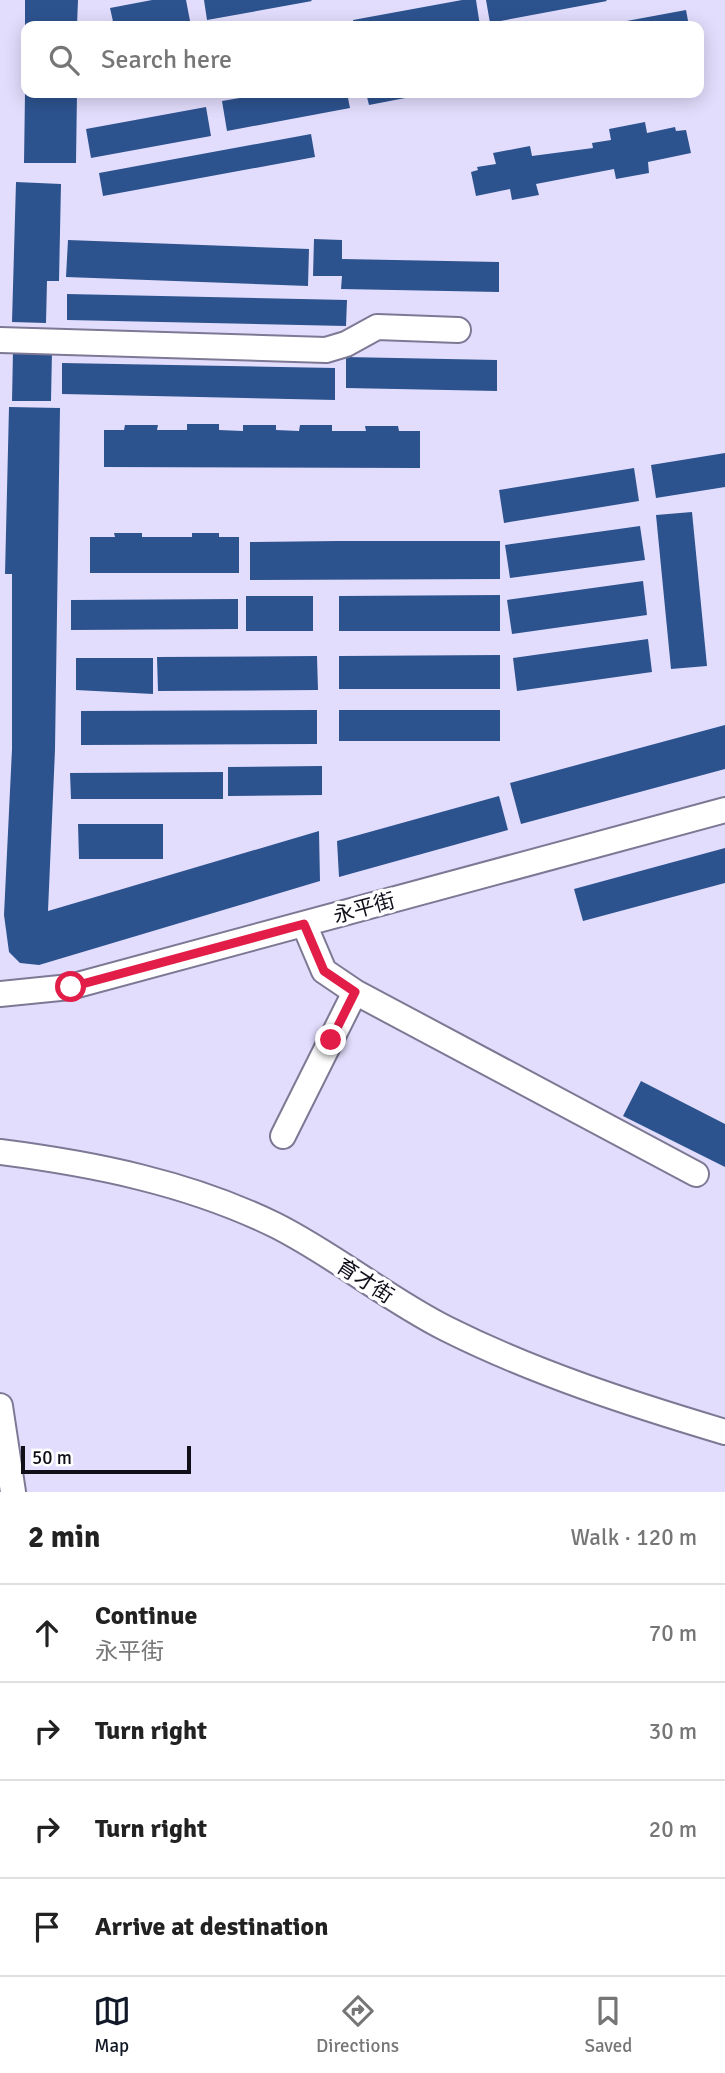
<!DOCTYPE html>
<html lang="en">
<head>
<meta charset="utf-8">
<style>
  :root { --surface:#fff; --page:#f6f6f6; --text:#222; --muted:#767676; --line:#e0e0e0; --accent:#111827 }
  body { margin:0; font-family:Signika,"Noto Sans SC",sans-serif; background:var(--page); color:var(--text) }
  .scale { position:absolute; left:21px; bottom:18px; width:170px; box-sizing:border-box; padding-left:7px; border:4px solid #100e19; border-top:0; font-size:19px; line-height:24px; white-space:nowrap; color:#100e19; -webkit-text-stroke:5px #fff; paint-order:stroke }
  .stop { position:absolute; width:21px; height:21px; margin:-16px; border:5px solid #e11d48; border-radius:50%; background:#fff }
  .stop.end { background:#e11d48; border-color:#fff; box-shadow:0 2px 7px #0008 }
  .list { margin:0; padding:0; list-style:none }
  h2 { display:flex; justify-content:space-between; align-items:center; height:91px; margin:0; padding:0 28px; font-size:30px }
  h2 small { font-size:23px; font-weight:400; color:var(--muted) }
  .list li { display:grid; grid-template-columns:46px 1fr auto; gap:21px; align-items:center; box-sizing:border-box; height:98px; padding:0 28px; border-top:2px solid var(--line) }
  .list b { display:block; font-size:26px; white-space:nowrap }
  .list p { margin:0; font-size:23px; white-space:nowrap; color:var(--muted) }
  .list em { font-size:23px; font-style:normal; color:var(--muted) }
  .icon { flex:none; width:38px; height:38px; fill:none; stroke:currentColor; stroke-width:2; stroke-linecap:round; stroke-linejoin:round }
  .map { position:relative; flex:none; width:725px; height:1492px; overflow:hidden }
  .search { position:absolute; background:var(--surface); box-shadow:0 4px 18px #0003; left:21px; right:21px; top:21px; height:77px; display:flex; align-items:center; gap:18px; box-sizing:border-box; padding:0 24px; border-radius:14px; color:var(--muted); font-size:26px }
  .sheet { height:483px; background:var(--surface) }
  nav { display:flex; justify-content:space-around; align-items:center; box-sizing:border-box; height:98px; border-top:2px solid var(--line); background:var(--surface); font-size:19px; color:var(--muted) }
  nav a { display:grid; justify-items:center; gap:4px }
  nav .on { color:var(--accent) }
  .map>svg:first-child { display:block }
  .building { fill:#2d538f }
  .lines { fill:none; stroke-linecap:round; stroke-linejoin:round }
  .minor-casing { stroke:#7d7894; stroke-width:28 }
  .minor { stroke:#fff; stroke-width:24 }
  .route { stroke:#e11d48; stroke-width:9 }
  .labels { text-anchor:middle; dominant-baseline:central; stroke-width:7; stroke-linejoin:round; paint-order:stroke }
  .street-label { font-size:21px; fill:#100e19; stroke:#fff }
</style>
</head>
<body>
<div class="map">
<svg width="725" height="1492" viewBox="0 0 725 1492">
  <rect width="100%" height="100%" fill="#e3ddfd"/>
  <path class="building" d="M25,0H78L77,26H25Z
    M152,0H186L191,26H114L110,8Z
    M204,0H311L312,1L207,20Z
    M462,0H476L480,26H354L353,20Z
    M486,0H606L607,1L490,23Z
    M686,10L689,26H605V25Z
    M25,93H77L76,163H24Z
    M269,93H347L350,108L227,131L222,101Z
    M366,93H426V94L369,105Z
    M206,107L211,136L91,158L86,129Z
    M645,122L647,133L675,127L676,131L686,130L691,153L648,162L649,173L616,179L614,169L536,184L539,195L512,200L510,189L476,196L471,172L478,170L477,167L496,164L493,153L530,146L532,156L593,148L592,143L611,140L609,129Z
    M311,134L315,157L103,196L99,173Z
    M16,182L61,184L59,281H47L46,323L12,322Z
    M314,239L342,240V259L499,262V292L341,289L342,276H313Z
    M68,240L309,249L308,286L66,277Z
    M67,294L347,300L346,326L67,320Z
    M13,350L52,351L51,401H12Z
    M346,357L497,360V391L346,388Z
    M62,363L335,368V400L62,394Z
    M9,407L60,408L55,750L48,911L319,831L320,881L39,965L20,963L9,952L4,915L12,749V574H5Z
    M187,424H219V430L243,431V425H276V430L299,431L300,425H332V431H366L365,426H398L399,431H420V468L104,467V430H124L125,425H158L157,430H187Z
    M725,453V487L656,498L651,465Z
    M634,468L639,501L504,523L499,490Z
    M692,512L707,666L671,669L656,515Z
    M640,526L645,560L510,578L505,545Z
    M114,533H142V537H192V533H219V537H239V573H90V537H115Z
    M338,541H500V579L250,580V542Z
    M643,581L647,615L512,634L507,600Z
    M500,595V631H339V596Z
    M246,596H313V631H246Z
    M238,599V629L71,630V600Z
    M648,639L652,672L517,691L513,658Z
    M500,655V689H339V656Z
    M317,656L318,690L158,691L157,657Z
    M76,658H153V694L76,690Z
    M317,710V744L81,745V711Z
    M339,710H500V741H339Z
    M725,725V769L521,824L510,783Z
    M322,766V795L228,796V767Z
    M223,772V799H71L70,773Z
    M499,796L508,830L339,877L337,841Z
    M78,824H163V859H79Z
    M725,848V883L583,921L574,889Z
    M641,1081L725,1124V1167L623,1116Z"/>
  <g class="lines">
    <defs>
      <path id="minor" d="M0,340L326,350L346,344L377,327L458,330
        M304,924L324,971L355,992L696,1174
        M0,994L70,987L725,810
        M283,1136L355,992
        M0,1152C94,1164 189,1183 275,1225C335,1255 387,1299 447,1329C535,1373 631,1404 725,1432
        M0,1406L13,1492"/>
    </defs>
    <use href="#minor" class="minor-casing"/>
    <use href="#minor" class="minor"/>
  </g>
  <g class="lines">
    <path class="route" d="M71,987L304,924L324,971L355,992L331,1040"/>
  </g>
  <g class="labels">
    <g class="street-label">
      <text transform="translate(364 908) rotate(-15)">永平街</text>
      <text transform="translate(365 1281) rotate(33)">育才街</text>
    </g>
  </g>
</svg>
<div class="scale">50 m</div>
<div class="stop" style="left:71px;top:987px"></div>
<div class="stop end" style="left:331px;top:1040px"></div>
<div class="search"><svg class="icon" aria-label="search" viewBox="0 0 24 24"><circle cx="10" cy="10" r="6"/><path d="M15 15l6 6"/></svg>Search here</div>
</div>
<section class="sheet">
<h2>2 min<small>Walk · 120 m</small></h2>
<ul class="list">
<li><svg class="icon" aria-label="ahead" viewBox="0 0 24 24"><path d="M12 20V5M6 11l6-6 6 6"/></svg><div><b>Continue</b><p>永平街</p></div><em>70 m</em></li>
<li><svg class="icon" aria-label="right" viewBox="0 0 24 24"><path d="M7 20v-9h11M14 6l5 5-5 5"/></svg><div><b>Turn right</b></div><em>30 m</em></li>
<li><svg class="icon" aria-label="right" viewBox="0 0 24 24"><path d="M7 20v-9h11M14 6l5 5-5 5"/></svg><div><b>Turn right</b></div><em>20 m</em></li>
<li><svg class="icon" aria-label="arrive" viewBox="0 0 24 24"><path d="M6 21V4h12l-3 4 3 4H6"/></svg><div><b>Arrive at destination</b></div></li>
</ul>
</section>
<nav>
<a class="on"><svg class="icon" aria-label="map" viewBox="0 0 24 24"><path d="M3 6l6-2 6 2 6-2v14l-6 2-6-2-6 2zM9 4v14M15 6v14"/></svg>Map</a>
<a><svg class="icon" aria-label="directions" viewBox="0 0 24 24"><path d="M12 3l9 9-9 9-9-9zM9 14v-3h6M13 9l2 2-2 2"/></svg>Directions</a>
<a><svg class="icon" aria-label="saved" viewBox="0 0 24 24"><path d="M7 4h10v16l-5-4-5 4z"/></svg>Saved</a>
</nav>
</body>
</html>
